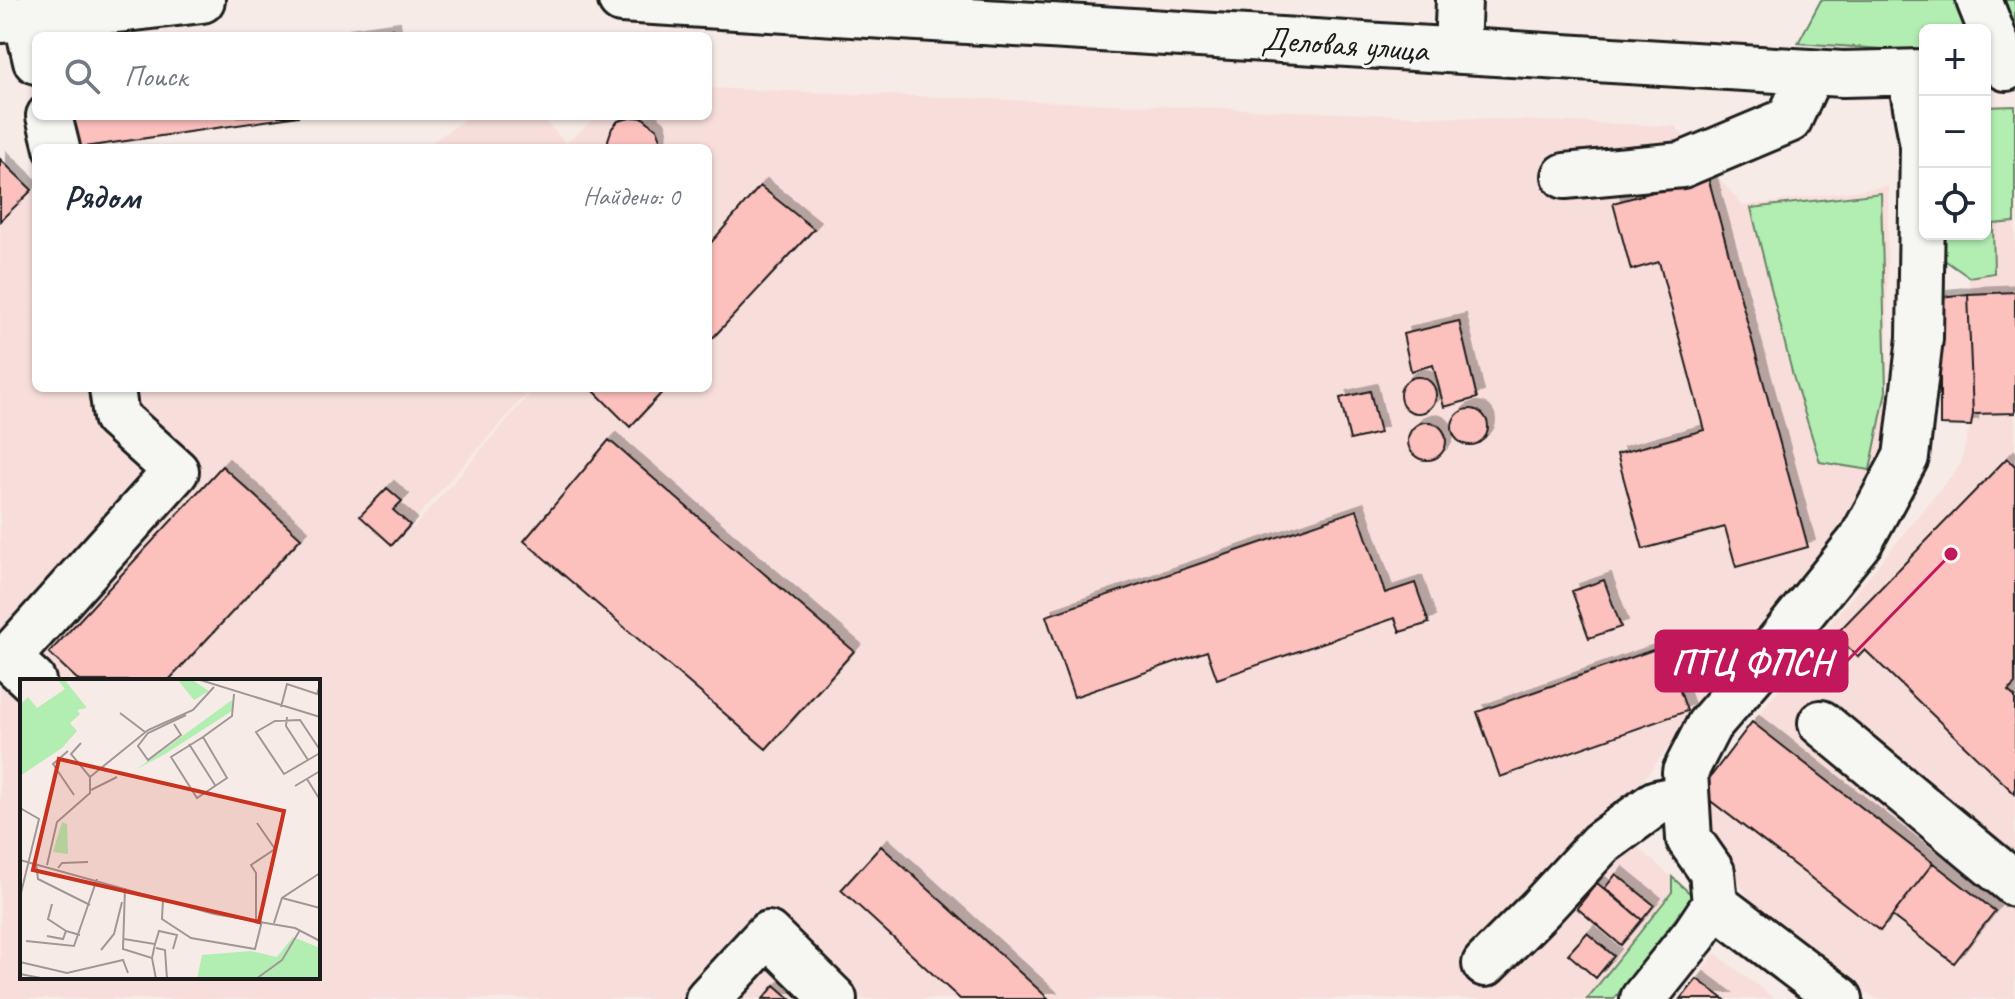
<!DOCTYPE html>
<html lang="ru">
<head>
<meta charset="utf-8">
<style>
  :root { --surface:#fff; --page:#f2f2f3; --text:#1f2937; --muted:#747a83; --line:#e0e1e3 }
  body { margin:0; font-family:Caveat,sans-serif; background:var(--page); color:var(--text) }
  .controls { position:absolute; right:24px; top:24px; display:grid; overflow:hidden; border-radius:12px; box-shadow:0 2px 6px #0004 }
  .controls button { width:72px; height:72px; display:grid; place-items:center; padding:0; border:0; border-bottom:2px solid var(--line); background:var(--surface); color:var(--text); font:40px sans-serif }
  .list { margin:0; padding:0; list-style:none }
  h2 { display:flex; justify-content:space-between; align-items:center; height:104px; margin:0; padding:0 32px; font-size:34px }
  h2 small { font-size:26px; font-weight:400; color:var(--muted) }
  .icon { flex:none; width:44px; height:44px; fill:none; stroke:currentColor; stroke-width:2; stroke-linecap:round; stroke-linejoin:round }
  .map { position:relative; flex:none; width:2015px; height:999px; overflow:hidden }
  .search { position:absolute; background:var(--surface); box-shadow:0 2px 6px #0004; left:32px; top:32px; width:680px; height:88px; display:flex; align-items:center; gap:20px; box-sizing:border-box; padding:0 28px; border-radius:12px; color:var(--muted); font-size:30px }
  .panel { position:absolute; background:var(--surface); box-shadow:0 2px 6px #0004; left:32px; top:144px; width:680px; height:248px; border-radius:12px }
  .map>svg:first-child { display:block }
  .built { fill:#f8deda; fill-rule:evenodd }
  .green { fill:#b2edb2; stroke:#678467; stroke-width:2 }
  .building { fill:#fcc0bd; stroke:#1c1c1c; stroke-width:2; filter:url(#shadow) }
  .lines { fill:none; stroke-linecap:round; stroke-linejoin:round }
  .minor-casing { stroke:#1c1c1c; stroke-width:50 }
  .minor { stroke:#f6f6f2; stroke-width:44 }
  .labels { text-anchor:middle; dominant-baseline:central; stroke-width:6; stroke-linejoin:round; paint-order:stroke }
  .street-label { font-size:34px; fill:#1c1c1c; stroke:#f6f6f2 }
  .inset-road { fill:none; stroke:#9f9896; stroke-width:2 }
  .view { fill:#c8321e; fill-opacity:0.15; stroke:#c8321e; stroke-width:4 }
  .inset-edge { fill:none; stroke:#1c1c1c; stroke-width:4 }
  .leader { fill:none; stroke:#c2185b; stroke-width:3 }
  .callout-dot { fill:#c2185b; stroke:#f6f6f2; stroke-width:3 }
  .callout { fill:#c2185b; stroke:#c2185b; stroke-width:3 }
  .callout-label { font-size:36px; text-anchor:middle; font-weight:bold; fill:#fff }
</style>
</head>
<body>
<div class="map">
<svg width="2015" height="999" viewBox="0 0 2015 999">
  <defs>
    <filter id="shadow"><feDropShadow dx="7" dy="-7" stdDeviation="0" flood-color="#0004"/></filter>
  </defs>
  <rect width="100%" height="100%" fill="#f7ebe7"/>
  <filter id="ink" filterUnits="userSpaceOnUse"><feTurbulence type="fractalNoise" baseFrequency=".0125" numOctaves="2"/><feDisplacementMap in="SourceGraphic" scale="16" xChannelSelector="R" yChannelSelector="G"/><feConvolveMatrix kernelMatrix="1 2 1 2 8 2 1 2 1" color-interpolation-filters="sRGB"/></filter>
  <g filter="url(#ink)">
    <path class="built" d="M708,88L1675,126L1743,206L1888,186L1887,462L1830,539L1610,823L1672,877V892L1587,999H0V159L36,193V388H532L410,525L413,528L535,388H708V148H424L470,116H540L566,143L598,116H708ZM22,681H318V977H22Z
      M2015,222V999H1876L1762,919L1716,847L1699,792L1814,643L1960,465L1973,414L1969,277L1994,272L1993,223Z
      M1715,953L1775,999H1681Z"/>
    <path class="green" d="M1821,0H2015V32L1925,30V52L1798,43Z
      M2015,106V222L1993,224L1994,273L1969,277L1940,257L1939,234H1985V107Z
      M1881,193L1886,391L1870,470L1820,462L1793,376L1751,208Z
      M1672,877L1693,896L1614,999H1587L1672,892Z"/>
    <path class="building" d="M393,29L394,36H342Z
      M72,116H299L77,148Z
      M634,117L643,118L657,129L660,137L659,148H609L608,140L612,128L618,121Z
      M0,159L32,190L0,221Z
      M1708,177L1808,547L1736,567L1725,527L1643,549L1617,454L1704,430L1659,262L1631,270L1613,203Z
      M760,186L814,229L708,343V246Z
      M2015,292V413L1973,414L1968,294Z
      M1968,294L1973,414L1971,426L1940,425V297Z
      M1459,321L1477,398L1444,407L1433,365L1411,371L1403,334Z
      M1400 395a18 18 0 1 1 36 0a18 18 0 1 1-36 0Z
      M591,388H666L630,427Z
      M1370,391L1380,433L1350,440L1340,398Z
      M1452 427a18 18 0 1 1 36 0a18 18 0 1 1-36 0Z
      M1408 441a19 19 0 1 1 38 0a19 19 0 1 1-38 0Z
      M609,440L854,651L766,749L524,541Z
      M2007,458L2015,466V684L2008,691L2015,697V794L1865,650L1858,657L1835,635Z
      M222,466L301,538L168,681H79L49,653Z
      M387,488L402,501L393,510L410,525L392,545L360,516Z
      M1357,510L1385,593L1415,583L1429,623L1400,632L1395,618L1217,679L1207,651L1074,697L1046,616Z
      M1604,580L1621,627L1589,638L1572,591Z
      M1664,646L1687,711L1500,777L1477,712Z
      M1752,722L1933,863L1880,931L1699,792Z
      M881,846L1049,999H960L841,890Z
      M1933,863L1995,911L1954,963L1892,916Z
      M1616,874L1654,905L1642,920L1605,888Z
      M1597,883L1642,920L1621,945L1577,908Z
      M1587,933L1614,956L1596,978L1568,954Z
      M1697,979L1724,999H1681Z
      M775,985L791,999H763Z"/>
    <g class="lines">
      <defs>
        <path id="minor" d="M621,0L1843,74L1925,72
          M1979,0L2006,68
          M26,18L36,61
          M0,20L126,9L202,0
          M1457,50L1459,0
          M49,116L57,148
          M1565,176L1682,165L1789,120L1811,72
          M33,681L8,658L176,471L116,417L112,388
          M1821,723L2015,884
          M1715,904L1840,999
          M1485,964L1540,909L1600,844L1656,803L1686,797
          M708,999L768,934L834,999
          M1643,999L1695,934L1715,904L1712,872L1689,839L1685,772L1709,725L1753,674L1861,540L1906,457L1920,338L1923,146L1910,73"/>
      </defs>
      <use href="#minor" class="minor-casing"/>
      <use href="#minor" class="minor"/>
    </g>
  </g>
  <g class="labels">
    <g class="street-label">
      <text transform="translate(1345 44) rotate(4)">Деловая улица</text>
    </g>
  </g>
  <g transform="translate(20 679)">
    <rect width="300" height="300" fill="#f7ebe7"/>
    <path d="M37,0H44L67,29L57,31L60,35L50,44L57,52L42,69L0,97V26L8,18L17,29L45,10ZM157,0H171L189,12L174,21ZM212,21V32L145,75L117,90ZM42,143L47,145L48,175L33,173ZM273,258L300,269V300H177L182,276L231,272L257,278Z" fill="#b2edb2"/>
    <path class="inset-road" d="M177,0L300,38M261,28L267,5L297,15L300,6M100,34L125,53M267,38L266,47L288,81L300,74M154,45L161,56L128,81L118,67L128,54L166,36M183,58L151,78L177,119L207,99L183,58L212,37L214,15M61,64L51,75L70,98M169,65L195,106M48,72L33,85L54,116M288,81L264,95L236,53L255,42L280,41L300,71M287,100L300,121M275,107L300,92M71,111L97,98M0,129L19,140L0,218M0,181L194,235L275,249L300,262M16,184L18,200L70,226M27,186L37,143L70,114V98L128,51L173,31L194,8M38,189L42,184L68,183M105,209L103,270L132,279L136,300M262,219L300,229M143,220L142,240L171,259L235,270L242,242M32,225L28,240L46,252M236,241V194L231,186L255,170L237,144M254,244L262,219L300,194M27,257L43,260L46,252L60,256M104,260L135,265L132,279M6,262L54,267L77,200M135,265L139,252L157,256L153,270M136,269L145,271L147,300M81,271L94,255L102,223M0,283L47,294L103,281L108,294M0,295L26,300M236,300L262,281L280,251"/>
    <path class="view" d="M39,80L264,132L239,243L13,191Z"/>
    <rect width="300" height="300" class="inset-edge"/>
  </g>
  <path class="leader" d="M1951 554L1847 661"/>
  <circle class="callout-dot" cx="1951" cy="554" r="8"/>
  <rect class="callout" x="1656" y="631" width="191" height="60" rx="8"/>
  <g class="callout-label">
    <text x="1751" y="674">ПТЦ ФПСН</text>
  </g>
</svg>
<div class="controls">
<button>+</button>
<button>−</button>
<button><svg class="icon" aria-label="locate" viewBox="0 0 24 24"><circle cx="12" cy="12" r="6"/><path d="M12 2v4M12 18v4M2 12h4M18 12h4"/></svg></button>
</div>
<div class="search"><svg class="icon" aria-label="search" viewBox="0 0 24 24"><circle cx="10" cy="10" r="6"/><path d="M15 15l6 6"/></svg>Поиск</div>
<section class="panel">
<h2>Рядом<small>Найдено: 0</small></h2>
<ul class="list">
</ul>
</section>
</div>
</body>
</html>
